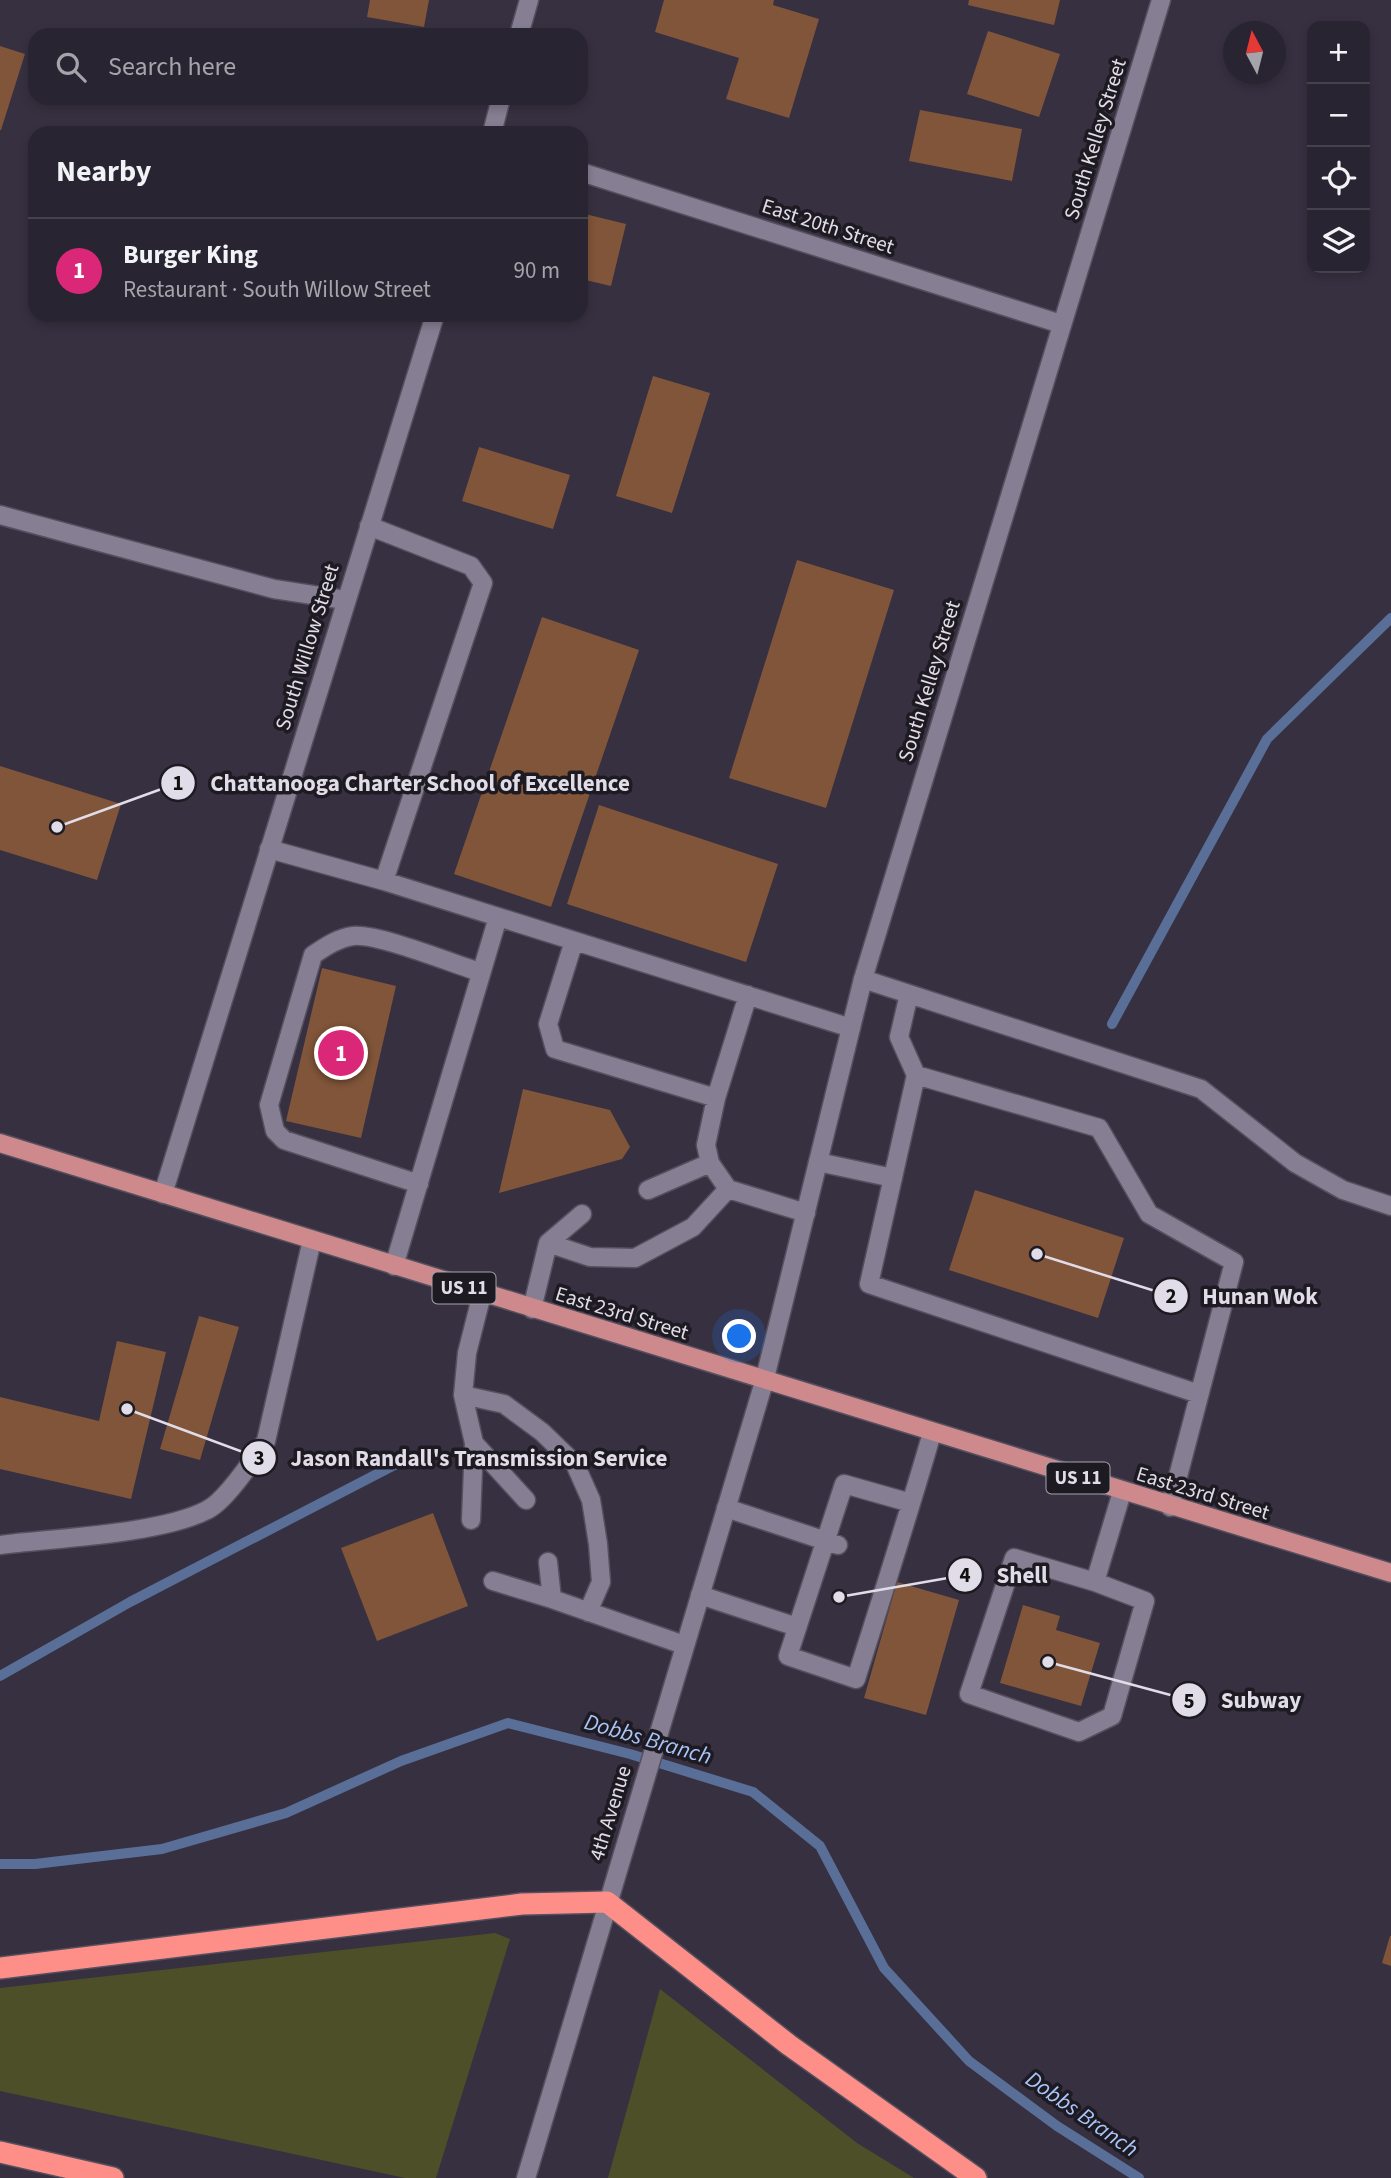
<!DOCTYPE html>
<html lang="en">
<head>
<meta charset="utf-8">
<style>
  :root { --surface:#292431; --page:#312c39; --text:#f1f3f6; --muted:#a5a4ab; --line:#45414d; --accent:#db2777 }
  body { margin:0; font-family:"Source Sans 3",sans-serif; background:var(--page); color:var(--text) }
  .controls { position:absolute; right:21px; top:21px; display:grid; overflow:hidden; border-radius:14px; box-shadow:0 4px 10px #0003 }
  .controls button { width:63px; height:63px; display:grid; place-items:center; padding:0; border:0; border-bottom:2px solid var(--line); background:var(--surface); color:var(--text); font:35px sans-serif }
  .compass { position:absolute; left:1223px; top:21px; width:63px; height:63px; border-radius:50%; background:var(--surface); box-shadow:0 4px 10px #0003; rotate:353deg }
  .you { position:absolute; left:740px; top:1337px; width:24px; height:24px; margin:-18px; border:5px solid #fff; border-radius:50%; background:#1a73e8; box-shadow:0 0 0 10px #1a73e833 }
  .badge { display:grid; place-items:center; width:46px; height:46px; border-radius:50%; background:var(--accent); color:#fff; font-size:23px; font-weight:700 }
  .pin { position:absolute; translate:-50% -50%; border:4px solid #fff; box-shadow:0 2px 7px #0006 }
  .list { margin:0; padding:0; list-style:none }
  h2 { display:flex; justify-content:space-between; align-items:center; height:91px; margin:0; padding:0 28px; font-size:30px }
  h2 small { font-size:23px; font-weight:400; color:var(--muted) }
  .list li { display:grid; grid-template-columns:46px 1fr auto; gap:21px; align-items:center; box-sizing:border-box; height:105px; padding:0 28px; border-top:2px solid var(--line) }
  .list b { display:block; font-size:26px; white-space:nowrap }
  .list p { margin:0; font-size:23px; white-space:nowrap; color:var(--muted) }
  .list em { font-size:23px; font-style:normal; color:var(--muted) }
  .icon { flex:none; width:38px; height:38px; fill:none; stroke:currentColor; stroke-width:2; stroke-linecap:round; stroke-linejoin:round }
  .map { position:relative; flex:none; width:1391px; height:2178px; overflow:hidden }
  .search { position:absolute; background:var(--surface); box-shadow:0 4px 10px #0003; left:28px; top:28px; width:560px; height:77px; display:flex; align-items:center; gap:18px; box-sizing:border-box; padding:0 24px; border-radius:21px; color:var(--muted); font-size:26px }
  .panel { position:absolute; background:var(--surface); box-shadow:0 4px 10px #0003; left:28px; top:126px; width:560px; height:196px; border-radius:21px }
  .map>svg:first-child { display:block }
  .green { fill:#4c4f28 }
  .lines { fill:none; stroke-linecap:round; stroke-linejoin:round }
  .stream { stroke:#596f98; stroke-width:10 }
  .building { fill:#805539 }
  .service-casing { stroke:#554f5e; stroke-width:21 }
  .minor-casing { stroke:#554f5e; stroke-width:21 }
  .secondary-casing { stroke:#554f5e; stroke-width:21 }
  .primary-casing { stroke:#554f5e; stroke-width:21 }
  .motorway-casing { stroke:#554f5e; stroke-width:24 }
  .service { stroke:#867f93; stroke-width:18 }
  .minor { stroke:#867f93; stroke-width:18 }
  .secondary { stroke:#867f93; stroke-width:18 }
  .primary { stroke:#cd898c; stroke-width:18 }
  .motorway { stroke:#fd8f88; stroke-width:21 }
  .labels { text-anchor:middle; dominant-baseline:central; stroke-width:7; stroke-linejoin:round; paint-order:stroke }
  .shield { fill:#1d1a22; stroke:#a6a2ad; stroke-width:2 }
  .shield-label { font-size:19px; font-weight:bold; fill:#e1dde8 }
  .street-label { font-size:21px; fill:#e1dde8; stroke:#1d1a22 }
  .water-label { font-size:23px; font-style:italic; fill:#a9c5f9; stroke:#1d1a22 }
  .leader { fill:none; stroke:#e1dde8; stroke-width:2.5 }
  .callout-dot { fill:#e1dde8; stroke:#1d1a22; stroke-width:2.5 }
  .mark-label { font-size:21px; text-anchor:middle; font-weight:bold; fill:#111 }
  .callout-label { font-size:23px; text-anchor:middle; font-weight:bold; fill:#e1dde8; stroke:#1d1a22; stroke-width:7; stroke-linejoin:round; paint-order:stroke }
</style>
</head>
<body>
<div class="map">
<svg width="1391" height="2178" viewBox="0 0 1391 2178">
  <rect width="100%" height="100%" fill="#373041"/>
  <path class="green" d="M495,1933L510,1939L436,2178H405L0,2091V1988Z
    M660,1989L857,2143L914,2178H608Z"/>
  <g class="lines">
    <path class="stream" d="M1112,1024L1267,739L1391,618
      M0,1676L130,1602L406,1459
      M0,1864H35L162,1849L286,1813L401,1761L508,1723L630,1754L753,1792L820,1846L884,1968L969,2061L1057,2126L1139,2178"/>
  </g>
  <path class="building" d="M370,0H429L424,27L367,17Z
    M664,0H774L773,5L819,19L789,118L726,99L739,58L655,32Z
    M969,0H1060L1054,25L968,5Z
    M988,31L1060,54L1039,117L967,94Z
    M0,46L25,54L1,130H0Z
    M920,110L1022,129L1012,181L909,161Z
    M581,213L626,224L611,286L581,279Z
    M653,376L710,393L672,513L616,496Z
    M479,447L570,475L553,529L462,501Z
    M797,560L894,590L826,808L729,778Z
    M542,617L639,650L551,907L454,874Z
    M0,766L121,804L97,880L0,850Z
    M599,805L778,864L746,962L567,904Z
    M322,968L396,986L361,1138L286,1121Z
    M523,1089L610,1110L630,1147L622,1159L499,1193Z
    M975,1190L1124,1238L1098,1318L949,1270Z
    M199,1316L239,1327L200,1460L160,1449Z
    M117,1341L166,1352L131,1499L0,1469V1397L99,1421Z
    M433,1513L468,1606L377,1641L341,1548Z
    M897,1582L959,1600L926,1715L864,1698Z
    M1023,1605L1060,1616L1056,1630L1100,1643L1081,1706L1000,1683Z
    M1390,1936H1391V1966L1382,1963Z"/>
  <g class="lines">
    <defs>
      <path id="service" d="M0,515L274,589L345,600
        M369,526L471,566L483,583L384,881L851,1028
        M269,849L384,881
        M574,941L548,1024L555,1049L716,1098L748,995
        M863,979L1201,1089L1295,1163L1343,1190L1391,1206
        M909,994L899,1037L916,1075L869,1284L1199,1394
        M916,1075L1099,1128L1149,1214L1234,1262L1170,1507
        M716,1098L706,1145L710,1163L728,1189L806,1213
        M818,1162L893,1178
        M419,1184L284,1140L275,1131L269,1105L313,955C325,947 338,938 353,936C378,933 453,964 480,972
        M648,1190L710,1163
        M548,1243L590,1257L635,1258L693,1227L728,1189
        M394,1266L498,917
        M532,1309L548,1243L582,1214
        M463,1395L504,1404L542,1432L575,1464L591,1500L598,1544L601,1582L588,1612
        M474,1443L526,1500
        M911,1503L844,1484L788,1656L856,1679C882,1597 908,1516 932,1433
        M726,1508L838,1545
        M471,1520L474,1443L463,1395L467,1353L482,1294
        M0,1545C55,1538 161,1534 207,1510C226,1501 254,1458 266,1441L312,1240
        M493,1581L552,1599L548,1562
        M1095,1582L1145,1601L1112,1716L1079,1732L969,1694L1014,1558L1095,1582L1122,1492
        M700,1595L797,1627
        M552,1599L684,1645"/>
      <path id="minor" d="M519,35L529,0
        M492,133L501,98
        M581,172L1061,324
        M163,1194L435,315"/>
      <path id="secondary" d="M526,2178L764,1382L863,979L1161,0"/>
      <path id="primary" d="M0,1143L1391,1573"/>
      <path id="motorway" d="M0,1968L522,1904L607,1902L789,2045L976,2178
        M0,2152L113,2178"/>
    </defs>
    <use href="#service" class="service-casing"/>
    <use href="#minor" class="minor-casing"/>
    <use href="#secondary" class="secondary-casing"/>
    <use href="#primary" class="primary-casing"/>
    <use href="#motorway" class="motorway-casing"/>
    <use href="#service" class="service"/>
    <use href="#minor" class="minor"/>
    <use href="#secondary" class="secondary"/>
    <use href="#primary" class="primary"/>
    <use href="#motorway" class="motorway"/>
  </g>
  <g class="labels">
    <g class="shield">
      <rect x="432.5" y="1272.5" width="63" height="31" rx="5"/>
      <rect x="1046.5" y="1462.5" width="63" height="31" rx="5"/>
    </g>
    <g class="shield-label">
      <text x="464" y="1288">US 11</text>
      <text x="1078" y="1478">US 11</text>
    </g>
    <g class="street-label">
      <text transform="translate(1095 139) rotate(-73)">South Kelley Street</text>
      <text transform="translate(828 226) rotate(18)">East 20th Street</text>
      <text transform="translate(307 647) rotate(-73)">South Willow Street</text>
      <text transform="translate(929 681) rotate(-73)">South Kelley Street</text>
      <text transform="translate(622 1313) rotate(17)">East 23rd Street</text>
      <text transform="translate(1203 1493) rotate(17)">East 23rd Street</text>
      <text transform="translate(610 1813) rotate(-73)">4th Avenue</text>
    </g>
    <g class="water-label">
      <text transform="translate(648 1739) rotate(16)">Dobbs Branch</text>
      <text transform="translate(1082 2114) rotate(35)">Dobbs Branch</text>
    </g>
  </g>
  <path class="leader" d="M57 827L178 783M1037 1254L1171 1296M127 1409L259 1458M839 1597L965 1575M1048 1662L1189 1700"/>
  <g class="callout-dot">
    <circle cx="57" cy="827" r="7"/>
    <circle cx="1037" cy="1254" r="7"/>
    <circle cx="127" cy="1409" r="7"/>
    <circle cx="839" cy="1597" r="7"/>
    <circle cx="1048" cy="1662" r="7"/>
    <circle cx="178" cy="783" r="18"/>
    <circle cx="1171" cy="1296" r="18"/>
    <circle cx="259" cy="1458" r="18"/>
    <circle cx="965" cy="1575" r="18"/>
    <circle cx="1189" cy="1700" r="18"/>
  </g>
  <g class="mark-label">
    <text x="178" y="790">1</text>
    <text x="1171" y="1303">2</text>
    <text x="259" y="1465">3</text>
    <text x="965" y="1582">4</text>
    <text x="1189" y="1708">5</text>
  </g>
  <g class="callout-label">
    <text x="420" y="791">Chattanooga Charter School of Excellence</text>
    <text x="1260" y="1304">Hunan Wok</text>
    <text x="479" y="1466">Jason Randall's Transmission Service</text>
    <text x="1022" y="1583">Shell</text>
    <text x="1261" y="1708">Subway</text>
  </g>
</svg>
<div class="controls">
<button>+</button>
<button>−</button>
<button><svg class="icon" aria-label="locate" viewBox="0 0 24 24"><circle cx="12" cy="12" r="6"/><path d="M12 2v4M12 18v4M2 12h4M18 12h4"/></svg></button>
<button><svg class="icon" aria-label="layers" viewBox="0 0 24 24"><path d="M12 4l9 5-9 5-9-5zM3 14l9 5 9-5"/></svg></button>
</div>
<svg class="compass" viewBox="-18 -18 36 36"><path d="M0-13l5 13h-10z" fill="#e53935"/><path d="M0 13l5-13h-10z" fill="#a5a4ab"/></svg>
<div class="you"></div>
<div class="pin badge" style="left:341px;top:1053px">1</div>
<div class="search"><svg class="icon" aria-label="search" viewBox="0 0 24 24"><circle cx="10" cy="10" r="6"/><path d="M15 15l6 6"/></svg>Search here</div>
<section class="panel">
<h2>Nearby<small></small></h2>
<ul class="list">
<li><span class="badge">1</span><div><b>Burger King</b><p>Restaurant · South Willow Street</p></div><em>90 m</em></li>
</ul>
</section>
</div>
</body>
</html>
